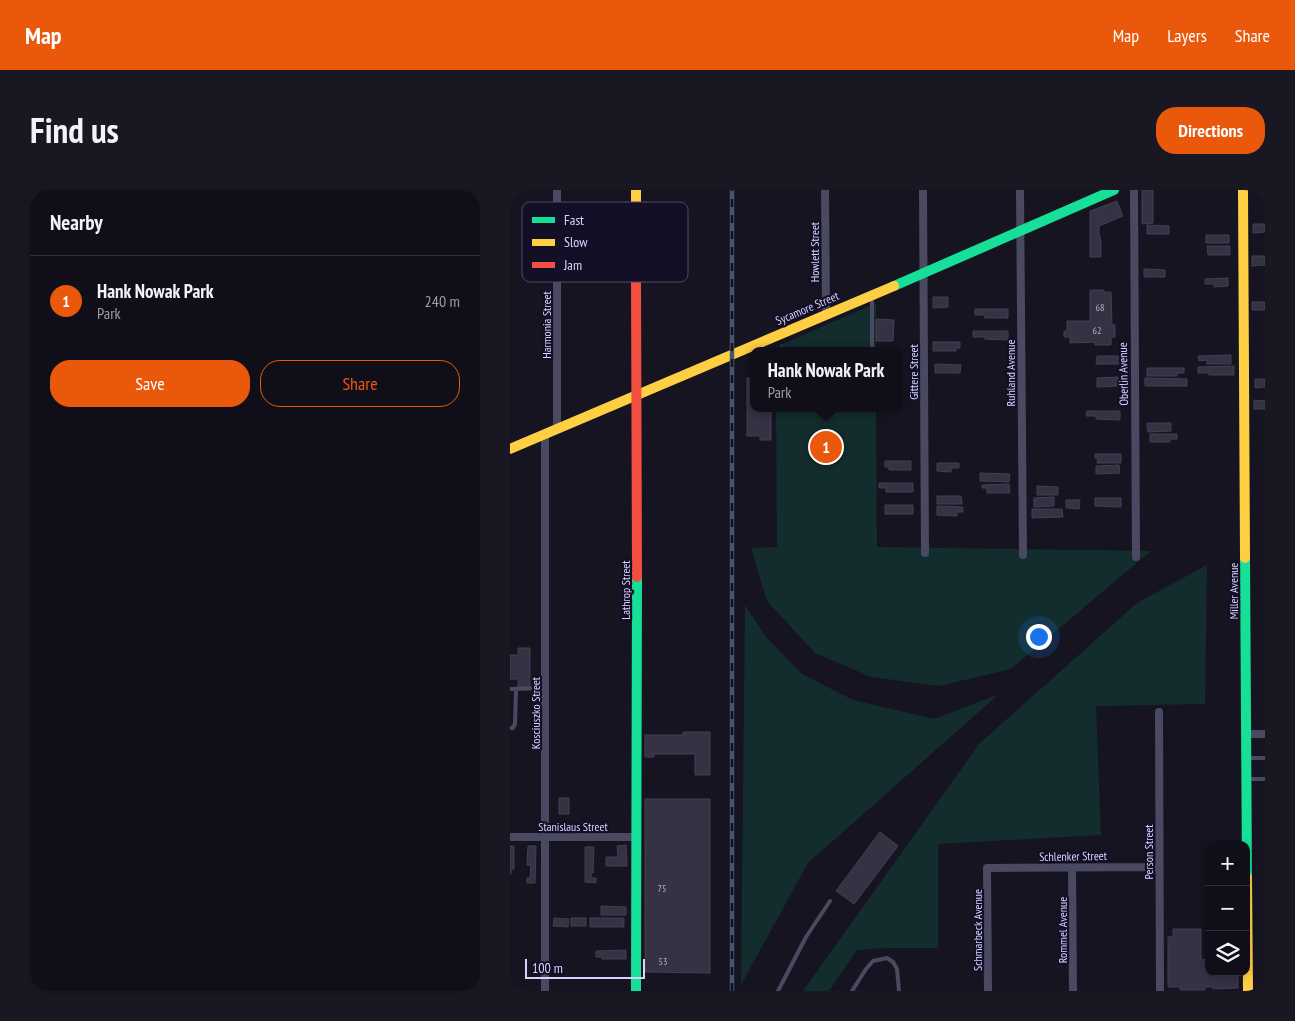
<!DOCTYPE html>
<html lang="en">
<head>
<meta charset="utf-8">
<style>
  :root { --surface:#100f19; --page:#191822; --text:#f1f3f6; --muted:#9c9ca2; --line:#302f38; --accent:#ea580c }
  body { margin:0; font-family:"PT Sans Narrow",sans-serif; background:var(--page); color:var(--text) }
  .controls { position:absolute; right:15px; bottom:15px; display:grid; overflow:hidden; border-radius:10px; box-shadow:0 2px 8px #0003 }
  .controls button { width:45px; height:45px; display:grid; place-items:center; padding:0; border:0; border-bottom:1px solid var(--line); background:var(--surface); color:var(--text); font:25px sans-serif }
  .scale { position:absolute; left:15px; bottom:12px; width:120px; box-sizing:border-box; padding-left:5px; border:2px solid #d9d4ff; border-top:0; font-size:14px; line-height:18px; white-space:nowrap; color:#d9d4ff; -webkit-text-stroke:4px #130f26; paint-order:stroke }
  .you { position:absolute; left:528px; top:446px; width:18px; height:18px; margin:-12px; border:4px solid #fff; border-radius:50%; background:#1a73e8; box-shadow:0 0 0 8px #1a73e833 }
  .badge { display:grid; place-items:center; width:32px; height:32px; border-radius:50%; background:var(--accent); color:#fff; font-size:16px; font-weight:700 }
  .pin { position:absolute; translate:-50% -50%; border:2px solid #fff; box-shadow:0 1px 5px #0006 }
  .popup { position:absolute; left:240px; top:157px; width:152px; height:65px; box-sizing:border-box; display:grid; place-content:center; border-radius:10px; background:var(--surface); filter:drop-shadow(0 1px 4px #0005); font-size:16px; white-space:nowrap; color:var(--muted) }
  .popup b { font-size:19px; color:var(--text) }
  .popup::after { content:''; position:absolute; left:50%; top:100%; margin-left:-10px; border:10px solid transparent; border-top-color:var(--surface) }
  .list { margin:0; padding:0; list-style:none }
  h2 { display:flex; justify-content:space-between; align-items:center; height:65px; margin:0; padding:0 20px; font-size:21px }
  h2 small { font-size:16px; font-weight:400; color:var(--muted) }
  .list li { display:grid; grid-template-columns:32px 1fr auto; gap:15px; align-items:center; box-sizing:border-box; height:90px; padding:0 20px; border-top:1px solid var(--line) }
  .list b { display:block; font-size:19px; white-space:nowrap }
  .list p { margin:0; font-size:16px; white-space:nowrap; color:var(--muted) }
  .list em { font-size:16px; font-style:normal; color:var(--muted) }
  .actions { display:flex; gap:10px; padding:15px 20px }
  .actions a { flex:1; padding:11px 0; border:1px solid var(--accent); border-radius:20px; text-align:center; font-size:18px; color:var(--accent) }
  .actions .main { background:var(--accent); color:#fff }
  .icon { flex:none; width:28px; height:28px; fill:none; stroke:currentColor; stroke-width:2; stroke-linecap:round; stroke-linejoin:round }
  .map { position:relative; flex:none; width:755px; height:801px; overflow:hidden; border-radius:20px }
  header { display:flex; align-items:center; gap:30px; box-sizing:border-box; height:70px; padding:0 25px; background:var(--accent); color:#fff }
  header strong { font-size:24px }
  nav { display:flex; gap:28px; margin-inline-start:auto; font-size:18px }
  .intro { display:flex; align-items:center; justify-content:space-between; box-sizing:border-box; height:120px; padding:0 30px }
  h1 { margin:0; font-size:35px }
  .button { padding:12px 22px; border-radius:20px; background:var(--accent); color:#fff; font-size:18px; font-weight:700 }
  main { display:flex; gap:30px; padding:0 30px }
  aside { flex:1; background:var(--surface); border-radius:20px; box-shadow:0 2px 8px #0003 }
  .map>svg:first-child { display:block }
  .green { fill:#132c2d }
  .building { fill:#343243; stroke:#433f54 }
  .lines { fill:none; stroke-linecap:round; stroke-linejoin:round }
  .path { stroke:#44505f; stroke-width:1; stroke-dasharray:2.5 4; stroke-linecap:butt }
  .lane { stroke:#4a4962; stroke-width:4 }
  .street { stroke:#4a4962; stroke-width:8 }
  .fast { stroke:#16e098; stroke-width:10 }
  .slow { stroke:#ffcf43; stroke-width:10 }
  .jam { stroke:#f24e42; stroke-width:10 }
  .rail-casing { stroke:#43596b; stroke-width:4.5 }
  .rail { stroke:#130f26; stroke-width:2.5; stroke-dasharray:8; stroke-linecap:butt }
  .labels { text-anchor:middle; dominant-baseline:central; stroke-width:4.5; stroke-linejoin:round; paint-order:stroke }
  .number-label { font-size:10px; fill:#b0acd0 }
  .street-label { font-size:12px; fill:#d9d4ff; stroke:#130f26 }
  .key { fill:#130f26; stroke:#4e4a67; stroke-width:1 }
  .key-label { font-size:14px; fill:#d9d4ff }
</style>
</head>
<body>
<header>
<strong>Map</strong>
<nav><a>Map</a><a>Layers</a><a>Share</a></nav>
</header>
<div class="intro"><h1>Find us</h1><a class="button">Directions</a></div>
<main>
<aside>
<h2>Nearby<small></small></h2>
<ul class="list">
<li><span class="badge">1</span><div><b>Hank Nowak Park</b><p>Park</p></div><em>240 m</em></li>
</ul>
<div class="actions"><a class="main">Save</a><a>Share</a></div>
</aside>
<div class="map">
<svg width="755" height="801" viewBox="0 0 755 801">
  <rect width="100%" height="100%" fill="#161421"/>
  <path class="green" d="M366,113V161H266V157Z
    M266,218H366L367,357L641,361L501,479L429,496L361,487L305,463L257,411L241,358L267,357Z
    M697,375L695,514L586,516L591,645L428,654V758H375L347,760L319,801H293L469,554L627,413Z
    M235,415L256,447L292,484L343,510L424,529L489,504L298,673L231,795Z"/>
  <path class="building" d="M632,0H643V33L632,34Z
    M607,11L613,26L589,36V44L591,51V67H580V21Z
    M743,34H755V42L743,43Z
    M637,35L659,36V44H637Z
    M696,45H719V53H696Z
    M697,56H720V65H698Z
    M742,66H755V75L742,76Z
    M634,79L655,80V87H634Z
    M718,88V96L704,97V94H695V89Z
    M580,100H594V102H601L602,135H605V147H601V155H585V152L560,153V147H554V141H557V131H580Z
    M423,107H438V117L423,118Z
    M742,112H755V120H742Z
    M465,119H498V128H475L474,125H465Z
    M366,129L384,130L383,151H366Z
    M463,141H498V150L475,149V147H463Z
    M423,152H450V158H446V161H423Z
    M721,165V174H697V170L689,171L688,166Z
    M587,166H610V174H586Z
    M425,174L451,175L450,183H425Z
    M724,176V185H699V183H688V177Z
    M637,178H674V183H667V186H637Z
    M608,187V196L587,197V188Z
    M237,188H244V218H261V250H250V246H237Z
    M635,188L677,189V196H635Z
    M745,189H755V197L745,198Z
    M744,210L755,211V219H744Z
    M577,221H610V230L586,229V226H576Z
    M637,233H661V241L638,242Z
    M640,244H667V249H660V252H640Z
    M585,264H611V273H587L588,268H585Z
    M375,271H401V280H379V277H375Z
    M427,273H449V278H441V282L427,281Z
    M609,275L610,283L586,284V276Z
    M470,283L500,284L499,292L470,291Z
    M369,293H403V302H376V298H369Z
    M499,294L500,303H477V298H472V295Z
    M527,296L548,297V305H527Z
    M427,306H451L452,314H427Z
    M544,307V316L524,317V308Z
    M585,308H611V317L585,316Z
    M556,310H570L569,319L556,318Z
    M375,315H403V324H375Z
    M427,316L453,317V322H447V326L427,325Z
    M522,319H552L553,327L522,328Z
    M8,458H20V497H8V489H0V465H8Z
    M173,542H200V585H185V564H144V567H135V545H173Z
    M49,608H59V624H49Z
    M135,609H200V783L135,782Z
    M370,642L388,656L344,714L326,701Z
    M116,655L117,676H96V667H108L107,656Z
    M0,656H4V679H1V684H0Z
    M18,656H26L25,693H17V688H20L21,675H17Z
    M75,657H84L83,683H81V688H86V693L75,692Z
    M91,716L116,717V725H91Z
    M44,728L59,729L58,737L43,736Z
    M61,728H76V736H61Z
    M80,728H114V737H80Z
    M663,739H691V770L699,769V782H728V798L703,799V797H695V800H670V797H658V747H663Z
    M116,760V769H92V767H86V761Z"/>
  <g class="lines">
    <path class="path" d="M271,154L277,161"/>
    <path class="lane" d="M362,161V106
      M0,499L35,498
      M0,538H3L5,534L6,499
      M739,568H755
      M739,589H755
      M268,801L296,747L320,711
      M342,801L356,779L363,771L377,768L383,772L387,779L389,801"/>
    <path class="street" d="M315,0L316,124
      M413,0L415,363
      M510,0L513,365
      M624,0L626,367
      M47,239V0
      M649,522L650,801
      M736,544H755
      M0,647H126
      M562,678L563,801
      M35,801V244
      M478,801L477,678L649,677"/>
    <path class="fast" d="M384,96L604,0
      M735,368L737,687
      M126,801L127,387"/>
    <path class="slow" d="M126,0V91
      M733,0L735,368
      M0,259L384,96
      M737,687L738,801"/>
    <path class="jam" d="M126,91L127,387"/>
    <defs>
      <path id="rail" d="M222,801V0"/>
    </defs>
    <use href="#rail" class="rail-casing"/>
    <use href="#rail" class="rail"/>
  </g>
  <g class="labels">
    <g class="number-label">
      <text x="590" y="117">68</text>
      <text x="587" y="140">62</text>
      <text x="152" y="698">75</text>
      <text x="153" y="771">53</text>
    </g>
    <g class="street-label">
      <text transform="translate(304 62) rotate(-90)">Howlett Street</text>
      <text transform="translate(297 118) rotate(-23)">Sycamore Street</text>
      <text transform="translate(36 135) rotate(-90)">Harmonia Street</text>
      <text transform="translate(403 182) rotate(-90)">Gittere Street</text>
      <text transform="translate(500 183) rotate(-90)">Ruhland Avenue</text>
      <text transform="translate(613 184) rotate(-91)">Oberlin Avenue</text>
      <text transform="translate(115 400) rotate(-90)">Lathrop Street</text>
      <text transform="translate(723 401) rotate(-90)">Miller Avenue</text>
      <text transform="translate(25 523) rotate(-90)">Kosciuszko Street</text>
      <text x="63" y="636">Stanislaus Street</text>
      <text transform="translate(638 662) rotate(-90)">Person Street</text>
      <text transform="translate(563 666) rotate(-1)">Schlenker Street</text>
      <text transform="translate(467 740) rotate(-90)">Schmarbeck Avenue</text>
      <text transform="translate(552 740) rotate(-90)">Rommel Avenue</text>
    </g>
  </g>
  <rect x="12" y="12" width="166" height="80" rx="8" class="key"/>
  <rect x="22" y="27" width="23" height="6" fill="#16e098"/>
  <rect x="22" y="49" width="23" height="7" fill="#ffcf43"/>
  <rect x="22" y="72" width="23" height="6" fill="#f24e42"/>
  <g class="key-label">
    <text x="54" y="35">Fast</text>
    <text x="54" y="57">Slow</text>
    <text x="54" y="80">Jam</text>
  </g>
</svg>
<div class="controls">
<button>+</button>
<button>−</button>
<button><svg class="icon" aria-label="layers" viewBox="0 0 24 24"><path d="M12 4l9 5-9 5-9-5zM3 14l9 5 9-5"/></svg></button>
</div>
<div class="scale">100 m</div>
<div class="you"></div>
<div class="pin badge" style="left:316px;top:257px">1</div>
<div class="popup"><b>Hank Nowak Park</b>Park</div>
</div>
</main>
</body>
</html>
